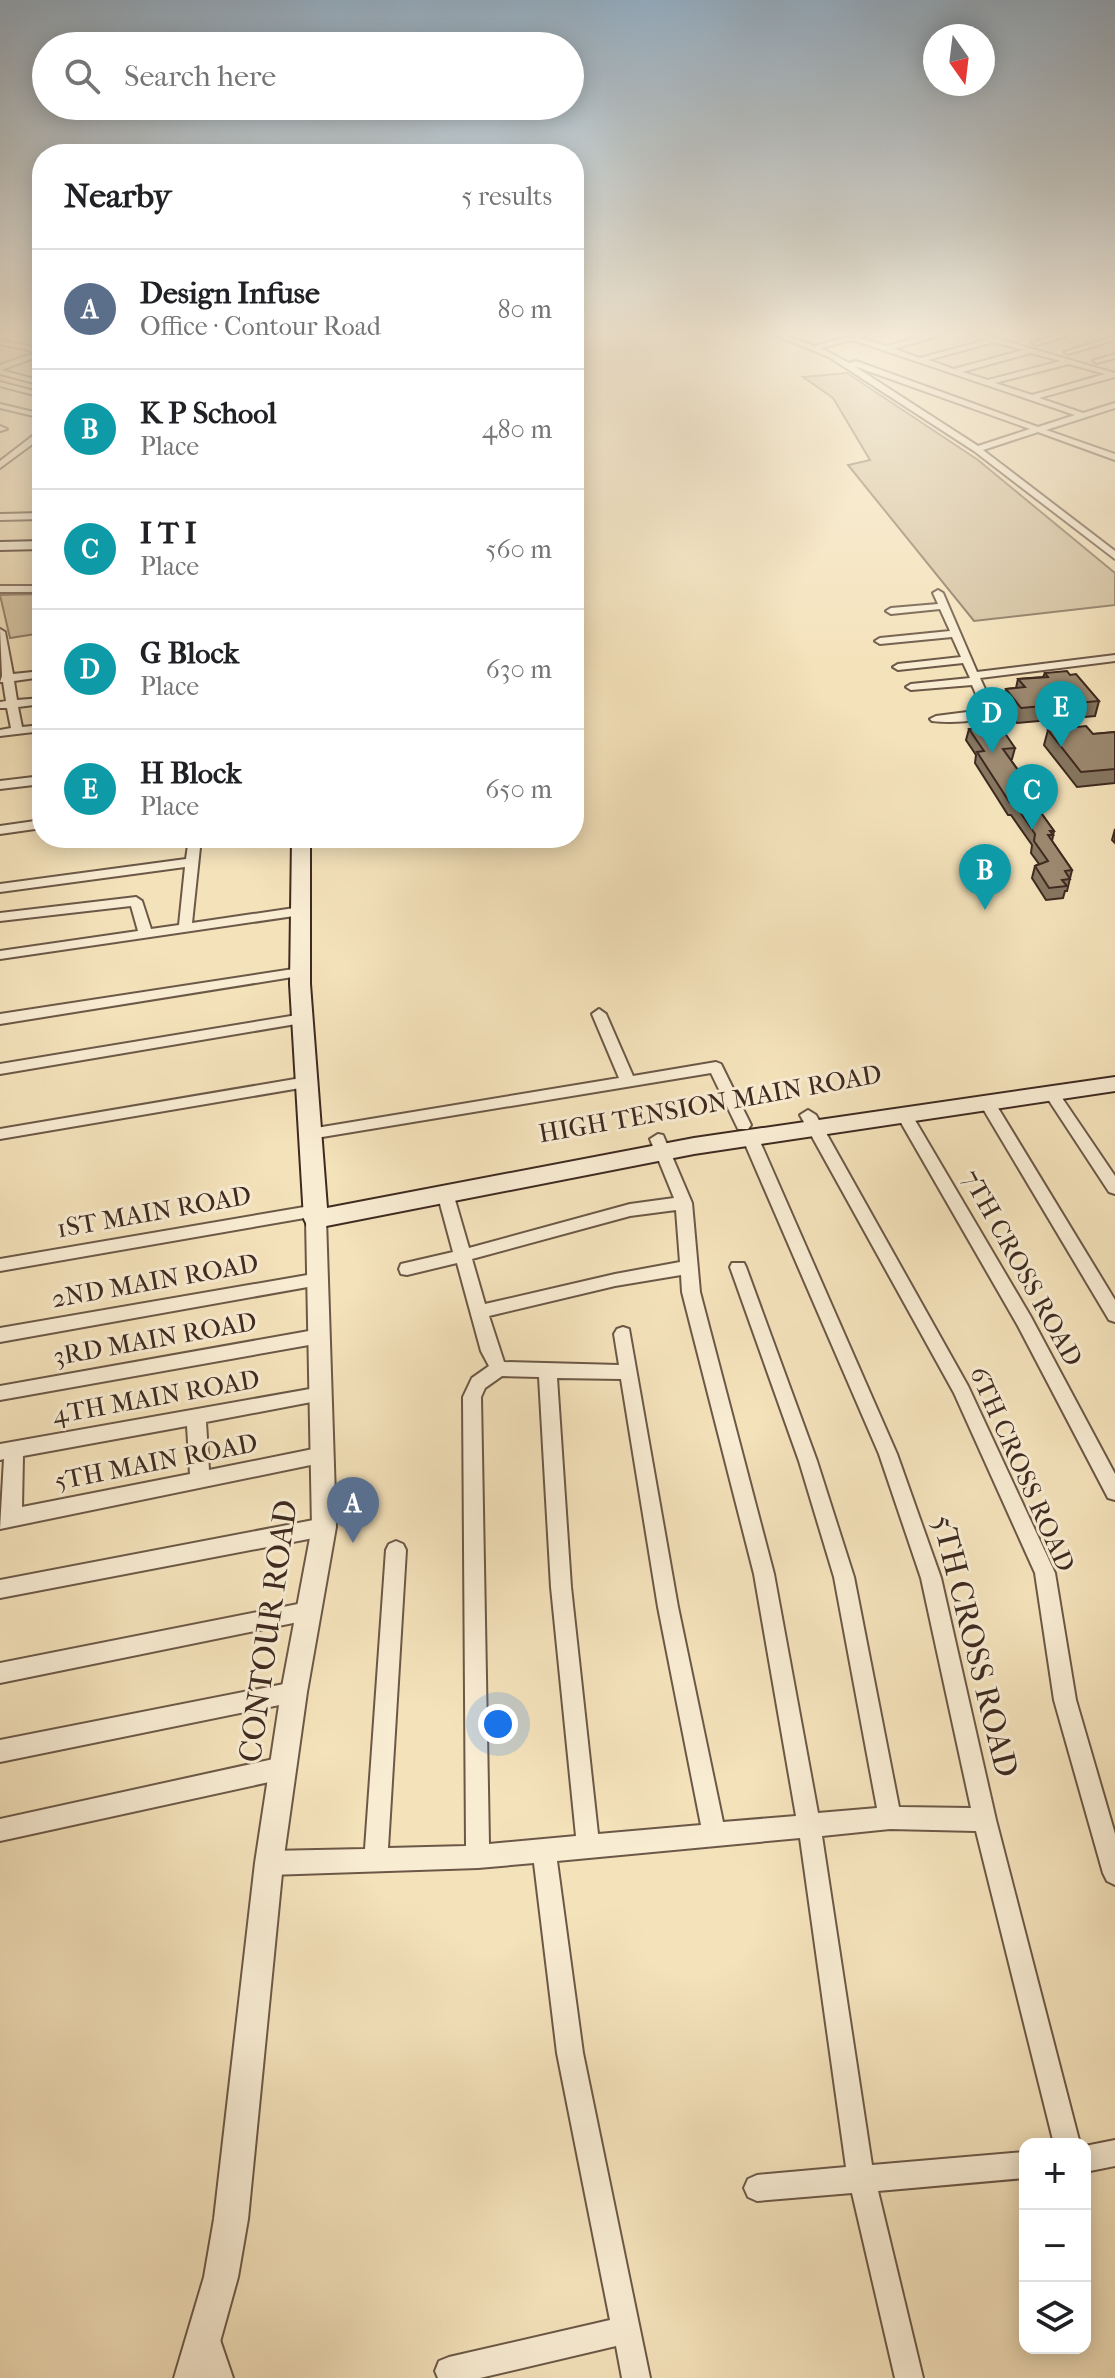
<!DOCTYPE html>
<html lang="en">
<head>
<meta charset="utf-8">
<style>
  :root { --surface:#fff; --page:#f2f2f2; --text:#202124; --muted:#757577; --line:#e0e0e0; --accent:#0f766e }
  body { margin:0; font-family:"IM FELL French Canon",serif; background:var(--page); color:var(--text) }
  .controls { position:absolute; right:24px; bottom:24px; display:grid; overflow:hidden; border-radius:16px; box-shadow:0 4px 20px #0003 }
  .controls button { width:72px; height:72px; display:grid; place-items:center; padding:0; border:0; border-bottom:2px solid var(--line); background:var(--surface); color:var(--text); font:40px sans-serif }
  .compass { position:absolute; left:923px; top:24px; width:72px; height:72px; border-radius:50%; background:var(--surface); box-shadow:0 4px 20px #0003; rotate:166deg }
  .you { position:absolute; left:498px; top:1724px; width:28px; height:28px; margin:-20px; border:6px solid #fff; border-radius:50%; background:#1a73e8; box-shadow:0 0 0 12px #1a73e833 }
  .badge { display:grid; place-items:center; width:52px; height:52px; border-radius:50%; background:var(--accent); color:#fff; font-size:26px; font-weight:700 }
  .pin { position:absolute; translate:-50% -66px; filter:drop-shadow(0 2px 4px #0008) }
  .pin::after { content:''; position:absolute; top:42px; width:28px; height:24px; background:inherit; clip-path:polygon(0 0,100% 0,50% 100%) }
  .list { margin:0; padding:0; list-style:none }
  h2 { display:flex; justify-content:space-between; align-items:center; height:104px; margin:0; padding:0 32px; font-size:34px }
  h2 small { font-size:26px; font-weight:400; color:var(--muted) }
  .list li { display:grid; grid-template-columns:52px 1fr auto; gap:24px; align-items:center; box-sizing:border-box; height:120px; padding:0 32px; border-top:2px solid var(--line) }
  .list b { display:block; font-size:30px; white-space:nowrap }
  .list p { margin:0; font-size:26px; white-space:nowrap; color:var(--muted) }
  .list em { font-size:26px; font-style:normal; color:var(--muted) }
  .icon { flex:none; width:44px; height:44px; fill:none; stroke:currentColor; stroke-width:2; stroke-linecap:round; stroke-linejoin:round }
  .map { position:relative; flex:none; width:1115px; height:2378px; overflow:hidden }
  .search { position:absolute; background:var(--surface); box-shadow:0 4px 20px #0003; left:32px; top:32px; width:552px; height:88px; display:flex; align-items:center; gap:20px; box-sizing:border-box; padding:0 28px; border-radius:44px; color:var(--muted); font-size:30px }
  .panel { position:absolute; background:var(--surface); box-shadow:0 4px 20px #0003; left:32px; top:144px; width:552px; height:704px; border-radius:32px }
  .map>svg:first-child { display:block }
  .green { fill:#d5c3a1; stroke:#8a7660; stroke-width:2 }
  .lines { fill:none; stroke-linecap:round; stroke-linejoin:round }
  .minor-casing { stroke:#6c5847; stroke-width:4 }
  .tertiary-casing { stroke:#6c5847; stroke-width:4 }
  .secondary-casing { stroke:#3f2a20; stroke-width:4 }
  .minor { fill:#f8ecd3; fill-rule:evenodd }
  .tertiary { fill:#f8ecd3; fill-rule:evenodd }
  .secondary { fill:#f8ecd3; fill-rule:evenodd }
  .wall { fill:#877761; stroke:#3f2a20; stroke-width:2 }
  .building { fill:#9d8a71; stroke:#3f2a20; stroke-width:2 }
  .labels { text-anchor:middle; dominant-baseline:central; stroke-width:6; stroke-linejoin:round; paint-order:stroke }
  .street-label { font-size:26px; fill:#3f2a20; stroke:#f8ecd3 }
  .near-street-label { font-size:32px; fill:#3f2a20; stroke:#f8ecd3 }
</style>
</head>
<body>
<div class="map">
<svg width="1115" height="2378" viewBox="0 0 1115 2378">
  <rect width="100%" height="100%" fill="#f4e2bb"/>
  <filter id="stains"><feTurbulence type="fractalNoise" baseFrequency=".0025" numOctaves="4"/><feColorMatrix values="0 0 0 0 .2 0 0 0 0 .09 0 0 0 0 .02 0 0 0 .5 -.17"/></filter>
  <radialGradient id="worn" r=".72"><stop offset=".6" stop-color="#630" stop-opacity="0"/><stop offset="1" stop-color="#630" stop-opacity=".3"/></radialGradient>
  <path class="green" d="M847,373L978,460L1115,573V605L974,621L848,465L870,460L833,398L803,377Z
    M42,594V633L10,638L0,595Z"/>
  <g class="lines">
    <defs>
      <path id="minor" d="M29,333L42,336V340L20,334Z
        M769,333H779L814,346L864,333L868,335L861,338L886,346L936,333H947L894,349L920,358L986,340L967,333H978L1115,373V377L1039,398L1083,413L1115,403V408L1046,430L1115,454V460L1038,432L983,450L1115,551V559L974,451L829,357ZM853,340L1075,415L1038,427L856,361L849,363L821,348ZM994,342L1023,350L954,369L928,360ZM1031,353L1061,361L988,380L962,372ZM1069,364L1105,374L1032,395L995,383ZM854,366L1030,429L978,446Z
        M1064,333H1075L1036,345L1032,343Z
        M1115,336V340L1068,354L1064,352Z
        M0,340L42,349V355L1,370L42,381V385L0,374V365L37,352L0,344Z
        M1115,354V358L1097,363L1093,361Z
        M0,382L42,393V397L0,386Z
        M0,404L42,414V418L0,408Z
        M0,426L7,429L0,431Z
        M39,431H42V437L0,468V461Z
        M42,513V519L0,520V514Z
        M0,586H42V592H0Z
        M938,590L943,593L977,672L1115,655V661L980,678L995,711C981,723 950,723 932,721L930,719L936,716L983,710L972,685L911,690L906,687L911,684L970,678L963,663L898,670L893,667L898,664L961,657L952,637L880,644L875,641L880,638L950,631L940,609L891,614L886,611L891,608L938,604L933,593Z
        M0,629L5,632L13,674L42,671V677L14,681L17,700L42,698V704L18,707L22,727L42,725V731L0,736V730L11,728L7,708H0V702L6,701L3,682H0L2,676Z
        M42,776V784L0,789V781Z
        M42,820V828L0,834V826Z
        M189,838H201L192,923L301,907L308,911L301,915L0,959V951L138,931L131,906L0,921V913L136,897L142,901L151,929L179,925L185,867L0,892V884L186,859Z
        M300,968L307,972L305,975L0,1024V1014Z
        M599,1009L606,1014L633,1076L716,1062L721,1064L751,1125L748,1129H738L711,1073L310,1139L302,1134L310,1129L619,1078L592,1014Z
        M303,1014L310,1019L308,1022L0,1074V1064Z
        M307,1077L312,1078L314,1082L312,1086L0,1139V1129Z
        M1051,1088L1056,1089L1115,1176V1194L1109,1192L1044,1093Z
        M987,1097L992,1098L1115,1300V1322L1109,1320L979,1102Z
        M904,1109L909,1110L1031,1317L1115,1474V1500L1108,1498L1018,1326L896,1114Z
        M808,1110L816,1115L968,1386L1055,1573L1076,1700L1115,1834V1885L1107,1881L1103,1873L1054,1700L1035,1573L954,1393L800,1115Z
        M750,1132L758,1137L897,1454L941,1578L996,1820L1080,2144H1054L976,1831L890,1829L822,1836L872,2165L1025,2152V2178L878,2191L923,2378H895L852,2193L757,2201L748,2197L744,2188L748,2179L757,2175L846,2167L800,1838L557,1861L583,2053L650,2378H622L616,2346L480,2378H438L435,2371L439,2361L449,2357L610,2320L557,2053L534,1863L478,1868L269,1875L261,1871L257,1863L261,1855L269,1851L365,1849L386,1550L389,1544L396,1541L403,1544L406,1550L388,1848L466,1846L463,1397L472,1378L489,1366L481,1351L457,1263L407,1275L401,1274L399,1269L401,1264L453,1252L437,1193L439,1189L445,1187L453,1193L469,1248L630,1204L674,1198L650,1139L658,1134L663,1135L692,1203L700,1292L774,1574L818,1813L877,1808L834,1577L799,1461L730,1267L732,1263H744L746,1267L817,1461L854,1577L899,1807L971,1808L921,1578L879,1454L742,1137ZM676,1210L680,1262L615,1274L485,1304L472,1259L630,1216ZM681,1275L682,1292L754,1574L796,1816L723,1822L678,1607L629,1329L623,1327L617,1329L614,1334L619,1365L504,1362L489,1316L615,1286ZM502,1376L539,1377L551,1587L576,1836L489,1844L481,1397L485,1388ZM557,1378L621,1379L658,1607L701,1825L598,1834L571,1587Z
        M316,1205L322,1207L324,1211L322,1215L0,1271V1259Z
        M319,1273L325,1274L327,1279L325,1284L319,1285L0,1342V1328Z
        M320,1329L326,1331L329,1336L326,1341L320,1343L0,1400V1386Z
        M321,1387L327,1389L330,1394L327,1399L206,1422L209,1470L323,1447L330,1449L332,1455L330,1461L0,1529L4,1459L0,1460V1444ZM187,1426L190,1474L22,1507L23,1456Z
        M324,1518L331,1521L334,1527L331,1533L324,1536L0,1598V1580Z
        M308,1602L315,1604L318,1611L315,1618L308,1620L0,1683V1663Z
        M294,1682L302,1685L305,1692L302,1699L294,1702L0,1762V1740Z
        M283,1757L291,1760L294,1768L291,1776L283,1779L0,1841V1819Z
        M1115,2140V2166L1085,2172V2146Z
        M207,2327L217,2331L233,2378H205L193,2341L197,2331Z"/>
      <path id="tertiary" d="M316,1212L323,1214L326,1219L336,1527L307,1692L283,1863L248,2219L238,2277L210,2378H174L204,2277L214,2219L255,1863L281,1692L312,1527L306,1219L309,1214Z"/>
      <path id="secondary" d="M42,541V549L0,550V542Z
        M292,838H310V984L327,1208L694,1138L1115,1077V1091L694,1154L316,1228L307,1225L304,1219L290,984Z"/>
    </defs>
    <use href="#minor" class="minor-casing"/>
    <use href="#tertiary" class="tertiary-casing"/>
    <use href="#secondary" class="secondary-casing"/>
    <use href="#minor" class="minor"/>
    <use href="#tertiary" class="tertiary"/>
    <use href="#secondary" class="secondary"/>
  </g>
  <path class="wall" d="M1045,673L1070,675L1099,701L1095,716L1017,723L1003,704L1006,689L1016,688L1018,679L1043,677Z
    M969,729L1015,748L1012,759H1010L1020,773L1019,778L1029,796L1054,831L1052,841L1072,870L1067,891H1065L1063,898L1046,900L1032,878L1035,866L1039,864L1031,853L1032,845L1011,815H1008L975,763L976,755L966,740Z
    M1048,730L1093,734L1115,732V783L1077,787L1044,745Z
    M1115,829V843L1112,840Z"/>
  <path class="building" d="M1067,671L1070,675L1076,674L1099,701L1021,708L1006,689L1025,687L1018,679L1048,677L1045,673Z
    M1000,726L1015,748L1003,749L1020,773L1016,774L1029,796L1054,831H1050L1053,835H1048L1072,870L1065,871L1070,879L1062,880L1067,886L1049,888L1035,866L1048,861L1034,841L1035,834L1014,803H1010L977,752L984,751L969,729Z
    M1086,726L1093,734L1115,732V769L1081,772L1048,730Z"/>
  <linearGradient id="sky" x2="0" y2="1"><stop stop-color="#94adc1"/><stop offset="0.5" stop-color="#faf2e0"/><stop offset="1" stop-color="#faf2e0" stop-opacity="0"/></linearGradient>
  <rect width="1115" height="666" fill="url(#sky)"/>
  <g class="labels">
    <g class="street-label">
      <text transform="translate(710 1104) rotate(-10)">HIGH TENSION MAIN ROAD</text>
      <text transform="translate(154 1212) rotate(-10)">1ST MAIN ROAD</text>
      <text transform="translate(1022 1268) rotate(61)">7TH CROSS ROAD</text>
      <text transform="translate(155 1281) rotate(-10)">2ND MAIN ROAD</text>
      <text transform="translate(155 1339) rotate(-10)">3RD MAIN ROAD</text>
      <text transform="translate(156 1397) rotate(-10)">4TH MAIN ROAD</text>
      <text transform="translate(156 1462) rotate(-11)">5TH MAIN ROAD</text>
      <text transform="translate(1022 1469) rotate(66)">6TH CROSS ROAD</text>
    </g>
    <g class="near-street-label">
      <text transform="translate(268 1631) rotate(-82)">CONTOUR ROAD</text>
      <text transform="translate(975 1646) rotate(76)">5TH CROSS ROAD</text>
    </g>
  </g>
  <rect width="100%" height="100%" filter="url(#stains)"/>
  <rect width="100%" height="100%" fill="url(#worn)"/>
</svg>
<div class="controls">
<button>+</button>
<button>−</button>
<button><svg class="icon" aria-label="layers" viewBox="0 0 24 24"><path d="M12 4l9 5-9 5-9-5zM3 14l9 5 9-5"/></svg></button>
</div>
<svg class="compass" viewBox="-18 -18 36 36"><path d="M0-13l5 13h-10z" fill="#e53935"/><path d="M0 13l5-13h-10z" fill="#757577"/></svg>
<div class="you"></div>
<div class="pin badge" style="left:353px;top:1543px;background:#5c6f8a">A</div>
<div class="pin badge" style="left:985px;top:910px;background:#0f9aa8">B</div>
<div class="pin badge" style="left:1032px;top:830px;background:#0f9aa8">C</div>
<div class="pin badge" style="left:992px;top:753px;background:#0f9aa8">D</div>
<div class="pin badge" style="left:1061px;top:747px;background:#0f9aa8">E</div>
<div class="search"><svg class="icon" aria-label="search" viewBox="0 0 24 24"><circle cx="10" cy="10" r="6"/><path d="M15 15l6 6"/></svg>Search here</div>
<section class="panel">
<h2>Nearby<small>5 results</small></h2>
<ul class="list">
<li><span class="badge" style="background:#5c6f8a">A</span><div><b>Design Infuse</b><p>Office · Contour Road</p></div><em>80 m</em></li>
<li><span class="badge" style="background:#0f9aa8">B</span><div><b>K P School</b><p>Place</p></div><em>480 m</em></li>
<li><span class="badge" style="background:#0f9aa8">C</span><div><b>I T I</b><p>Place</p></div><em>560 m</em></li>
<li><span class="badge" style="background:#0f9aa8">D</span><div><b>G Block</b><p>Place</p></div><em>630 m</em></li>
<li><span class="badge" style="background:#0f9aa8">E</span><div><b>H Block</b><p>Place</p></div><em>650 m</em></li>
</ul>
</section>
</div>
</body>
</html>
